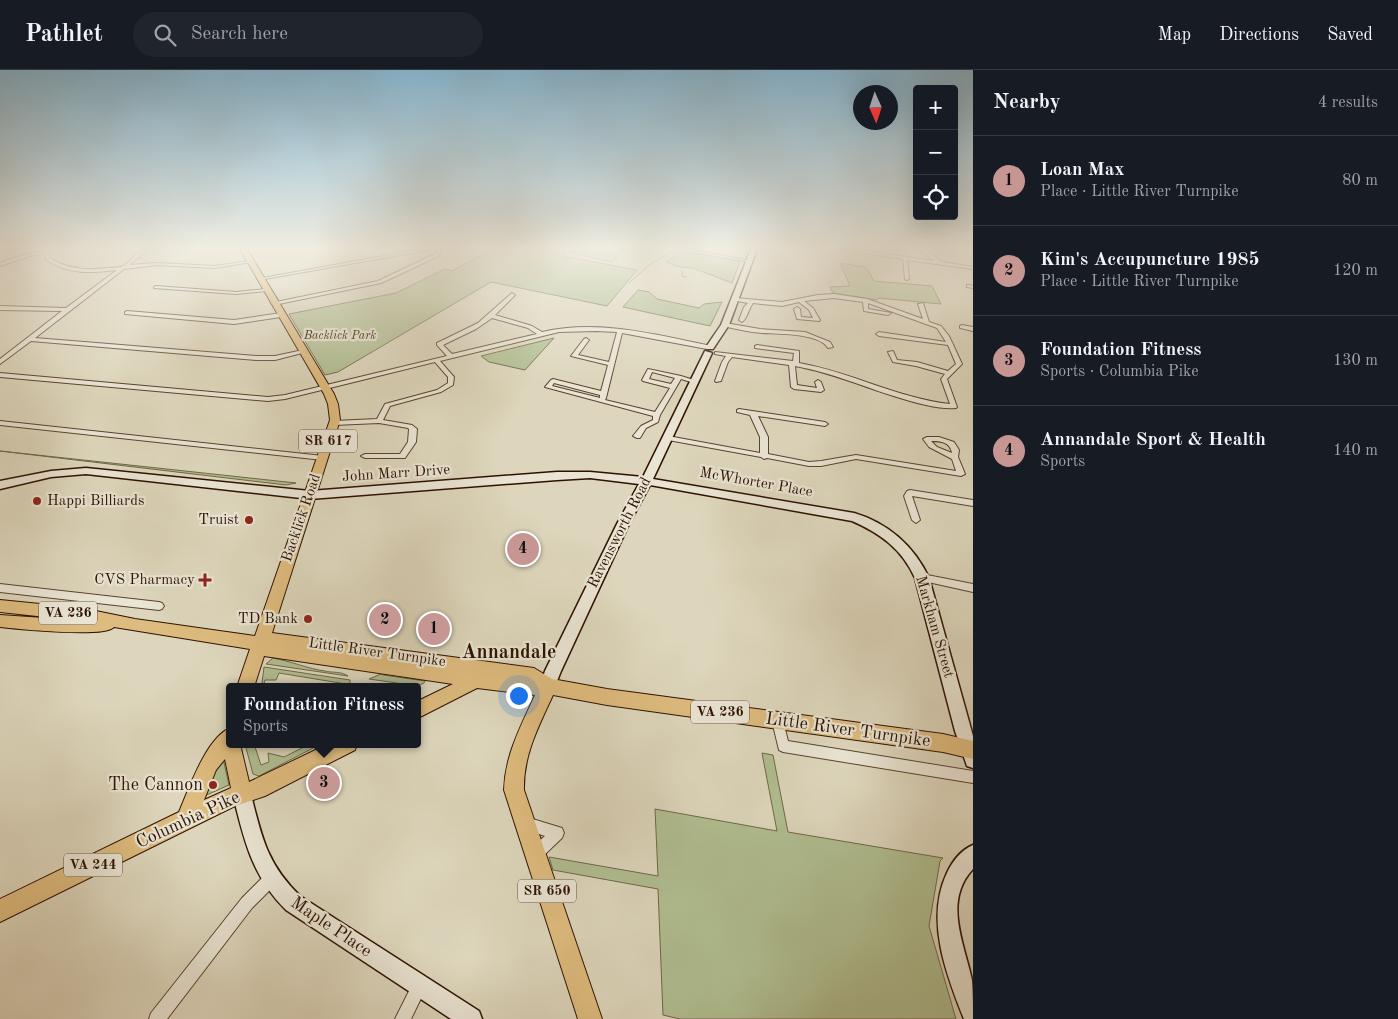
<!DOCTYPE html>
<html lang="en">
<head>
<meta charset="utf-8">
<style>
  :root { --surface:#171b24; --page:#20242c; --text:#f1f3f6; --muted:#9ea1a6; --line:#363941; --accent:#c59692 }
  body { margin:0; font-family:"Old Standard TT",serif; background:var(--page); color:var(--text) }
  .controls { position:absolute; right:15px; top:15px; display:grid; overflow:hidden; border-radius:5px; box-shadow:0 5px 20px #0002 }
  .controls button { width:45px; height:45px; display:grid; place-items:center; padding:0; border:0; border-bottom:1px solid var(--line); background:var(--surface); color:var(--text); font:25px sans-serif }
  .compass { position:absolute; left:853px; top:15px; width:45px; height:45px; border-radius:50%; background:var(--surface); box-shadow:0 5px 20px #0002; rotate:177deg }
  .you { position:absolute; left:518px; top:625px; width:18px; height:18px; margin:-12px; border:4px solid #fff; border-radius:50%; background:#1a73e8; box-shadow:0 0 0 8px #1a73e833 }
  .badge { display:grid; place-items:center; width:32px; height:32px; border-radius:50%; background:var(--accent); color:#111; font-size:16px; font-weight:700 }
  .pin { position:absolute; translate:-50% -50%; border:2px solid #fff; box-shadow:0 1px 5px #0006 }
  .popup { position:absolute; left:226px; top:613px; width:195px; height:65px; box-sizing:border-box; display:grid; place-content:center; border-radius:5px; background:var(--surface); filter:drop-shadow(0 1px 4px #0005); font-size:16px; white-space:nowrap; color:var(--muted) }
  .popup b { font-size:19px; color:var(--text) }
  .popup::after { content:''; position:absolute; left:50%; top:100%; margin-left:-10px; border:10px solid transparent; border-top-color:var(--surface) }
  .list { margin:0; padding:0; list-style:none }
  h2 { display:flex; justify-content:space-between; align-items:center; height:65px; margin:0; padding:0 20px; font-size:21px }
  h2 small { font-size:16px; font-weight:400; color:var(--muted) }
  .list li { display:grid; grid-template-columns:32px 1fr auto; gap:15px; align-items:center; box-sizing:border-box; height:90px; padding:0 20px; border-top:1px solid var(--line) }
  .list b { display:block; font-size:19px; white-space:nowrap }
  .list p { margin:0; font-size:16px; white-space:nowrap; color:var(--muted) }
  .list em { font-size:16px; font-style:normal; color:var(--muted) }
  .icon { flex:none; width:28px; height:28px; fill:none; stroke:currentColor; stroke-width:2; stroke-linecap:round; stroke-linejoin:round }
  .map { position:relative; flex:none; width:973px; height:949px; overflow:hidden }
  header { display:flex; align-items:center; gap:30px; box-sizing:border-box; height:70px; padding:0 25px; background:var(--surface); border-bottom:1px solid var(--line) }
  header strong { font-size:24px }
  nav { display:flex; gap:28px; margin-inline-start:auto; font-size:18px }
  .search { width:350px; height:45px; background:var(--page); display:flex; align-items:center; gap:12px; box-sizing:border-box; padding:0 18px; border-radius:28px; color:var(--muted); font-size:19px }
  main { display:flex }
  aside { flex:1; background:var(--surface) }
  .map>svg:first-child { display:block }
  .green { fill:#b0be91; stroke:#6f6848 }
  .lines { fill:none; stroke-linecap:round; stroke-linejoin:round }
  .stream { stroke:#6b7668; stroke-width:1 }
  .street-casing { stroke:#5a432f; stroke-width:2 }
  .secondary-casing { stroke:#2e1200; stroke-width:3 }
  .primary-casing { stroke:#2e1200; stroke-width:2 }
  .street { fill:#e9e4d3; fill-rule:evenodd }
  .secondary { fill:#e9e4d3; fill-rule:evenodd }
  .primary { fill:#debb7e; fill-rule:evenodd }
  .poi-dot { fill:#8f2418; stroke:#e9e4d3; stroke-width:2 }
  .labels { text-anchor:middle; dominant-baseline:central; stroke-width:4.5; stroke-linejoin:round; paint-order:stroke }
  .far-park-label { font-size:12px; font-style:italic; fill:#55462c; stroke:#e9e4d3 }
  .shield { fill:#e9e4d3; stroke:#66513f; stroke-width:1 }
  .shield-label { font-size:14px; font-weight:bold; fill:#2e1200 }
  .street-label { font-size:15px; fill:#2e1200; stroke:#e9e4d3 }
  .poi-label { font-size:15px; fill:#2e1200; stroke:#e9e4d3; text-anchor:end }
  .near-street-label { font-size:18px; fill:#2e1200; stroke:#e9e4d3 }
  .near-poi-label { font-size:18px; fill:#2e1200; stroke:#e9e4d3; text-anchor:end }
  .district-label { font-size:20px; font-weight:bold; fill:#2e1200; stroke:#e9e4d3 }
</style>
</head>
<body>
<header>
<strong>Pathlet</strong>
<div class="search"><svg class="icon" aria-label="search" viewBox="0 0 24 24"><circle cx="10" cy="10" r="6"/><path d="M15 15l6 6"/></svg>Search here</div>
<nav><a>Map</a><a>Directions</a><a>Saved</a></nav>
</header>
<main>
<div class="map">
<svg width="973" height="949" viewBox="0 0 973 949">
  <rect width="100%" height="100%" fill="#ddd6bc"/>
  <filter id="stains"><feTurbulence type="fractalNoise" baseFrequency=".004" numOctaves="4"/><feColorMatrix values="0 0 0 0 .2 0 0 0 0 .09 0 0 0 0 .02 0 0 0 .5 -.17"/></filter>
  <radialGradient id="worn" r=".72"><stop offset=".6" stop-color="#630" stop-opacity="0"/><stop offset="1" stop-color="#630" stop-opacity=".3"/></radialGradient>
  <path class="green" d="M492,179H566L563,186L637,200L607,236L491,212L338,302L325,305L289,244L396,223L445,199L452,201Z
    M574,179H587L604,183L624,179L612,192L572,183Z
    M682,181L740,191L732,213L693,198L679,197L666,192Z
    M840,193L866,197L874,211L932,216L941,234L878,228L877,230L833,223L830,217L850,216Z
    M638,220L649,222L657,229L699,238L704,234L722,232L710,256L623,237Z
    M554,268L525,300L489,292L481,286Z
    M0,381L296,413L286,415Z
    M273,588C290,591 309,599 325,601C332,603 341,601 348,606L266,594Z
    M264,597L350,610V617H345L346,614L279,603L276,610H265L263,617H258L262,613Z
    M381,604L383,605L425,611L424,613L417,616L369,609Z
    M245,674H254L261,695L269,692L268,683L284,687L310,674H321L259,706L253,704Z
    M762,683L773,685L788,762L943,788L940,791L929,856L956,949H680L663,945L658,819L553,800L549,787L658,806L655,739L777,761Z
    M217,688H223L229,715L200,728Z"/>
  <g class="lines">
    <path class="stream" d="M682,201V206L686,207
      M629,213L649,195L673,181"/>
    <defs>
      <path id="street" d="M44,179H48L50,188C68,199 86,201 107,198C112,198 118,198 123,196C132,191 138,179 149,179L129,195L157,193L215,196L249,191L251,192L215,198L157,195L124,199L35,268L256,286H275L303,280L306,282L275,290H256L31,271L0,294V289L62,241L0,240V236L66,238L117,200C90,203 70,205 46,190L45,183L27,187L0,196V193L24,185L44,181Z
        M422,179H434L259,210L257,209Z
        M436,179H440L441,182L437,187L381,213L274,235L271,233L378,211L433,185L437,182Z
        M675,179H687L751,191L749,192Z
        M841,179H854L934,191L919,179H924L942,192L973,197V199L907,190L909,209L907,210L905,209L903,189Z
        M969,215L973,216V218L967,217V215Z
        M156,216L236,222L266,219L268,220L266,221L236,224L154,218V217Z
        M512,223L515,225L495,245L532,256L542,262C597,249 653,264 707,275L710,277L707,279L622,263L606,328L605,330L655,342L670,318L643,311L642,310L648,299L681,306L697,311L694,313L681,309L660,345L658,352L646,358L640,368H637L633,366L641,356L653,350V346L545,317L551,310L553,309L601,321L608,295L571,286L584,269L586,268L589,270L578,285L609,292L617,262L596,261L559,262L440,291L454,307L453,315L441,322L390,336L383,350L412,355L417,359L416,372L405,388H365L361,386L365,384H400L408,372L409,359L408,358L379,353L334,355L331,353L334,351L377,349L385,334L437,320L448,313V307L435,292L285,329L268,331L0,307V303L268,327L285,325L447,286L437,275V273L478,253ZM492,248L528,258L537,264L452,284L443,275L476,259ZM652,302L675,308L671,314L649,309ZM554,313L600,325V328L552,316Z
        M834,224L867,229L923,249L918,234L923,233L929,252L941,256L949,266L962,294L947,309L957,337L956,338C946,339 935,337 926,335C881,325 840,304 795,296L797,315L817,318L815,312L818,310L821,312L824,320L821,322L794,319L791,317L789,295L732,287L728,292L721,311L716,312L715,311L722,292L726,286L715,284V282L793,291L794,283L755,278V276L757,275L799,281V293C851,302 897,328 950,334L941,309L945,304L916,296L893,292L888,282L893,281L897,290L917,292L948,301L956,294L948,275L879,266L876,264L879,262L946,272L937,258L868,233V239L891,243L888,245L864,241L863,232L834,228L804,231L813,238L820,250L819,251L797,249L794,239L797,237L800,239L801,247L813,248L809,240L799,232L782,236L753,233C749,238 747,249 742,252L739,250L744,237L748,233L732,230L735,228L782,232L818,225Z
        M127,241L234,250L281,243L284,245L281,247L234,254L125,244V242Z
        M725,253L760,259L805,262L830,272L833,277L828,278C819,263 778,264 762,263C749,262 736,259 723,256L722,255Z
        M962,255L973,257V261L960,258V256Z
        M739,339L825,352L828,354L825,356L758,346L768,367V384L809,392L821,391L856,385L956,401L952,389L929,377L923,369L927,367H939L954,372L959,380L958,387L965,404L961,406L856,389L821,396H809L767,388L764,389L761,387L668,370L664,368L668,366L760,383V367L750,345L737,342V340ZM931,371C941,371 950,372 952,383L937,377Z
        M0,351L323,386L327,388L323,390L0,355Z
        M910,420L973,430V436L912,426L920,450L916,453L912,450L904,426L907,421Z
        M922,504L973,514V522L919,510L917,508L919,506Z
        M0,514L159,532L162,533L164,536L162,539L159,540L0,522Z
        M778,646L782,647L788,671L973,701V713L783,682L779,680L772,651L774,647Z
        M526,747L562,758L564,763L562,768L540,789L535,791L530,789L528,784L530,779L545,766L521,758L520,753L521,748Z
        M270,803L275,805L277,810L275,815L252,838L167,949H149L151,943L242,828L265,805Z
        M419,908L424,911L427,916L411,949H395L414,911Z"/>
      <path id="secondary" d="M751,179H757L729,255L713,279H707L706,277L721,255Z
        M705,281L712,283L653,409L854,443C888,453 914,476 929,508L973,666V698L967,696L955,661L915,508C902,479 880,463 852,451L650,415L629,454L561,601L553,621L548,623L543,621L540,616L545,601L617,454L639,414L590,408L557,410L310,429L86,404L51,407L0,419V411L51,401L86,398L310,421L557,402H590L643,407Z
        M242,716L248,719L251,725C262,768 267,794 300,826L479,941L482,949H451L286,840C252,806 244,770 233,725L236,719Z
        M973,775V799C943,831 964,873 972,910C973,922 973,937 973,949H964C946,904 925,849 947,803C952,792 961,780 973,775Z"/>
      <path id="primary" d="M240,179H247L334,324L338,334L340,350L272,563L534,598L552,609L607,619L943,664L973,671V689L943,682L607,635L553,625C539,656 523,685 524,720L602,949H578L504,720C505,685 521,656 535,625L477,618L418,648V631L453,614L264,586L254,617H237L250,579L114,557C105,568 18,559 0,557V545L74,550L0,542V530L81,538L135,549L255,566L330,350L328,334L324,324Z
        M230,658V674H240L249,712L328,674H357L355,680L265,726L233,737L0,852V829L179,742C189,719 206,668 230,658ZM225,689L231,718L204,730L216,700Z"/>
    </defs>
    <use href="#street" class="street-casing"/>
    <use href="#secondary" class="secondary-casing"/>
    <use href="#primary" class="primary-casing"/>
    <use href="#street" class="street"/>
    <use href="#secondary" class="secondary"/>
    <use href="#primary" class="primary"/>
  </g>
  <linearGradient id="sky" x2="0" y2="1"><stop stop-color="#86b6d1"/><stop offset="0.57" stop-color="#f0ede1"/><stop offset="1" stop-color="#f0ede1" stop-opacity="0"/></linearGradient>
  <rect width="973" height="312" fill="url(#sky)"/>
  <g class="poi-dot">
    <circle cx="37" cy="431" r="5"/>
    <circle cx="249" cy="450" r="5"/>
    <path d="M202.5 502.5h5v5h5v5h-5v5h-5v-5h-5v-5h5z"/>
    <circle cx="308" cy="549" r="5"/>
    <circle cx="213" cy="715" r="5"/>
  </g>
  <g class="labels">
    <g class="far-park-label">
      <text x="340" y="266">Backlick Park</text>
    </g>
    <g class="shield">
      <rect x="299" y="359.5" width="58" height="23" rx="4"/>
      <rect x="39" y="531.5" width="58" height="23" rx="4"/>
      <rect x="691" y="630.5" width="58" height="23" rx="4"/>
      <rect x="64" y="783.5" width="58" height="23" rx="4"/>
      <rect x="518" y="809.5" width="58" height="23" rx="4"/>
    </g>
    <g class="shield-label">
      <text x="328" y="371">SR 617</text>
      <text x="68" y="543">VA 236</text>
      <text x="720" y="642">VA 236</text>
      <text x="93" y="795">VA 244</text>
      <text x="547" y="821">SR 650</text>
    </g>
    <g class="street-label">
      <text transform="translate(396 404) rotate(-4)">John Marr Drive</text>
      <text transform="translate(756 413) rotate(10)">McWhorter Place</text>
      <text transform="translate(302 448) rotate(-71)">Backlick Road</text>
      <text transform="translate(620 463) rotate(-63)">Ravensworth Road</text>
      <text transform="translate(934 557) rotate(74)">Markham Street</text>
      <text transform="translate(377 583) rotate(8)">Little River Turnpike</text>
    </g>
    <g class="poi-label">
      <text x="47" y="431" text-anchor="start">Happi Billiards</text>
      <text x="239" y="450">Truist</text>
      <text x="195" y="510">CVS Pharmacy</text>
      <text x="298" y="549">TD Bank</text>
    </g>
    <g class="near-street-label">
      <text transform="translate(848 660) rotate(8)">Little River Turnpike</text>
      <text transform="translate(188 750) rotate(-25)">Columbia Pike</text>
      <text transform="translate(331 857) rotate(34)">Maple Place</text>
    </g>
    <g class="near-poi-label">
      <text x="203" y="715">The Cannon</text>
    </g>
    <g class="district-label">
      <text x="509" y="583">Annandale</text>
    </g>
  </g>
  <rect width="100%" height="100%" filter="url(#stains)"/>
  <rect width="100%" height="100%" fill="url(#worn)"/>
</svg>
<div class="controls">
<button>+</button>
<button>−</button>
<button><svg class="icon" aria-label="locate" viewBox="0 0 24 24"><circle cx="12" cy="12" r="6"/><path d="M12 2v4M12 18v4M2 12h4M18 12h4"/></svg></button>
</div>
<svg class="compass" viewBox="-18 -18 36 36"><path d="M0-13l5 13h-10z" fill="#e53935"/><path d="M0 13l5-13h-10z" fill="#9ea1a6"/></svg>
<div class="you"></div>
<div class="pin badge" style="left:434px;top:559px">1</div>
<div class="pin badge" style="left:385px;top:550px">2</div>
<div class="pin badge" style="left:324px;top:713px">3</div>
<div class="popup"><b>Foundation Fitness</b>Sports</div>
<div class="pin badge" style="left:523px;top:479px">4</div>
</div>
<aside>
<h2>Nearby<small>4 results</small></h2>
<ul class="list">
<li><span class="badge">1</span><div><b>Loan Max</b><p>Place · Little River Turnpike</p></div><em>80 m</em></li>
<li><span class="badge">2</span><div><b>Kim's Accupuncture 1985</b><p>Place · Little River Turnpike</p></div><em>120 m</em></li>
<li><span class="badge">3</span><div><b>Foundation Fitness</b><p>Sports · Columbia Pike</p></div><em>130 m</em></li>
<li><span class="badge">4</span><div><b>Annandale Sport &amp; Health</b><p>Sports</p></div><em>140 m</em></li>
</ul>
</aside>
</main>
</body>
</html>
